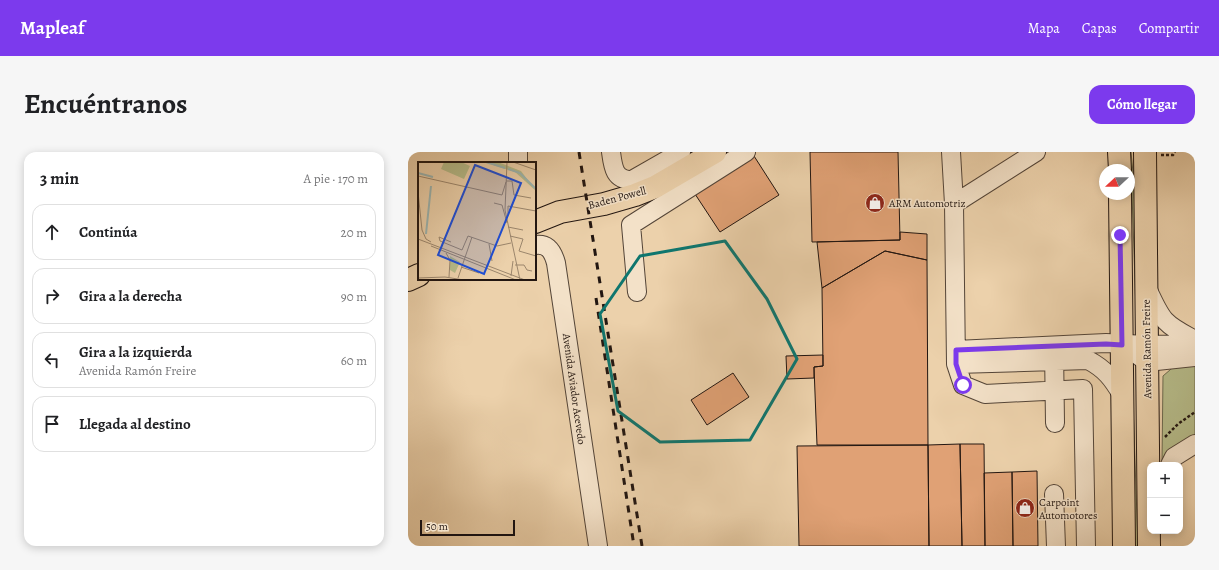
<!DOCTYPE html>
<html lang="es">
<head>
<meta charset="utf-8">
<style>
  :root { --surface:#fff; --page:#f6f6f6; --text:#202124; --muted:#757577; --line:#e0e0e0; --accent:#7c3aed }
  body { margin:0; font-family:Alegreya,serif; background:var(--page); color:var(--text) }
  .controls { position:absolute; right:12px; bottom:12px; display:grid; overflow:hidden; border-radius:8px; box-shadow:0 2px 10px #0003 }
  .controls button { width:36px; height:36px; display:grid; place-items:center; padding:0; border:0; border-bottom:1px solid var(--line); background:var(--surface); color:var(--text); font:20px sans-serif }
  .compass { position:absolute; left:691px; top:12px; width:36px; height:36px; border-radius:50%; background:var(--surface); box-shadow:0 2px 10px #0003; rotate:248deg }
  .scale { position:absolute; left:12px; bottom:10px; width:95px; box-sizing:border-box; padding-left:4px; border:2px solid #221611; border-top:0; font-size:11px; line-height:14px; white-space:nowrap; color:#221611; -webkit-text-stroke:3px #f3e1c8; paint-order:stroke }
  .stop { position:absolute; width:12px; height:12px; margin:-9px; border:3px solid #7c3aed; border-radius:50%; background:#fff }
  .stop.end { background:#7c3aed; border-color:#fff; box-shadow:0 1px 4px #0008 }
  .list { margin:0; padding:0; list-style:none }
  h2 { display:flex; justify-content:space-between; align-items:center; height:52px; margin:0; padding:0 16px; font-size:17px }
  h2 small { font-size:13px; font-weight:400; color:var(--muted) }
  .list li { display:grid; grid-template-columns:26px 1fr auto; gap:12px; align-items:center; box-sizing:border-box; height:56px; margin:0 8px 8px; padding:0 8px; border:1px solid var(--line); border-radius:12px }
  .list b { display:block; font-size:15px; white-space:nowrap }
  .list p { margin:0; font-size:13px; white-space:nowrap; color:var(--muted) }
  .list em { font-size:13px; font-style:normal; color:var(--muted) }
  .icon { flex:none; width:22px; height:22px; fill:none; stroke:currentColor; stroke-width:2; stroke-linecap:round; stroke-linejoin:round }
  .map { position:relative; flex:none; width:787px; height:394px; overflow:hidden; border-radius:12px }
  header { display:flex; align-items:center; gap:24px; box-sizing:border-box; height:56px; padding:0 20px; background:var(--accent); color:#fff }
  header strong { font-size:19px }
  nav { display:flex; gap:22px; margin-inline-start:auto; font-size:14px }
  .intro { display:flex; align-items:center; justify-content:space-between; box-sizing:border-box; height:96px; padding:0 24px }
  h1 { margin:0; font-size:28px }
  .button { padding:10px 18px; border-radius:12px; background:var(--accent); color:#fff; font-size:14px; font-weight:700 }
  main { display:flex; gap:24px; padding:0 24px }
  aside { flex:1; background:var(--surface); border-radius:12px; box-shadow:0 2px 10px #0003 }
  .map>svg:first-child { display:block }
  .green { fill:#b6bc8a; stroke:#6c694e }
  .building { fill:#e0a175; stroke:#221611 }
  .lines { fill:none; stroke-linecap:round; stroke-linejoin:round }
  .minor-casing { stroke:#544538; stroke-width:20 }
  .major-casing { stroke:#221611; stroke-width:24 }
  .path { stroke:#221611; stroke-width:2.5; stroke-dasharray:3 2; stroke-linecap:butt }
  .minor { stroke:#f3e1c8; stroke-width:18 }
  .major { stroke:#ecd1ab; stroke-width:22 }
  .rail { stroke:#221611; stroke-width:3; stroke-dasharray:7 7; stroke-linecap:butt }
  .route { stroke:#7c3aed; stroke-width:5 }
  .marked { fill:none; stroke:#0f766e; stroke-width:3; stroke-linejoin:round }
  .labels { text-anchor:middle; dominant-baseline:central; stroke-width:3; stroke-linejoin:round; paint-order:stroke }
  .street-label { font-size:11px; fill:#221611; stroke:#f3e1c8 }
  .poi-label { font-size:11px; fill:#221611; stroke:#f3e1c8; text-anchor:start }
  .inset-river { fill:none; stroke:#9bb5b2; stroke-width:2 }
  .inset-road { fill:none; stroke:#9b866d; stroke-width:1 }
  .view { fill:#1d4ed8; fill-opacity:0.15; stroke:#1d4ed8; stroke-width:2 }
  .inset-edge { fill:none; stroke:#221611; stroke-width:2 }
</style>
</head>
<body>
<header>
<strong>Mapleaf</strong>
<nav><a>Mapa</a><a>Capas</a><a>Compartir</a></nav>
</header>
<div class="intro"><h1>Encuéntranos</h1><a class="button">Cómo llegar</a></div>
<main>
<aside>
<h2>3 min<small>A pie · 170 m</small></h2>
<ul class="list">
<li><svg class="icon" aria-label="ahead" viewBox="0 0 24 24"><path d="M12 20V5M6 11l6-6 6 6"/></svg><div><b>Continúa</b></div><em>20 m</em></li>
<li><svg class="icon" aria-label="right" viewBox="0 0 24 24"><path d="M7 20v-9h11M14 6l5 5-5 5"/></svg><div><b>Gira a la derecha</b></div><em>90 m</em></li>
<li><svg class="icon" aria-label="left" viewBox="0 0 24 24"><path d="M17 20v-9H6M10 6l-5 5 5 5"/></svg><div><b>Gira a la izquierda</b><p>Avenida Ramón Freire</p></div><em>60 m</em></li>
<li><svg class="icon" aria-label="arrive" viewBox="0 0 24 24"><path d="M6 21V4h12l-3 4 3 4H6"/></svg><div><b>Llegada al destino</b></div></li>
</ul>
</aside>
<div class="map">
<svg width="787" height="394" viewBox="0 0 787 394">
  <rect width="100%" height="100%" fill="#ecd1ab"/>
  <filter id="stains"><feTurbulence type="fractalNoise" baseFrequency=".005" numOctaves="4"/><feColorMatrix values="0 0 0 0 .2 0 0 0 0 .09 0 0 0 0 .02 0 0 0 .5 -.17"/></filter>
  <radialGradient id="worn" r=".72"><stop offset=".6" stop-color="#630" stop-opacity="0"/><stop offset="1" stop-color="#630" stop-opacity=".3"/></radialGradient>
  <path class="green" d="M719,0H723L727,41L728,159L724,41Z
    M787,210V285L754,310L755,224L770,211Z
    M724,224L730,394H724Z"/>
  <path class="building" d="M402,0H490L492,88L404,90Z
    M346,4L371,43L312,80L287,42Z
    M492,80L519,82V108L477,99L414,136L409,90L492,88Z
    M477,99L519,108L520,293H409L406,215L415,214L414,136Z
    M415,203V214L406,215V226L379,227L378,204Z
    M325,221L341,245L299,273L283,248Z
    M552,292L554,394H521L520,293Z
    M552,292H576L577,394H554Z
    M520,293L521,394H391L389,294Z
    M629,319L630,394H605L604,320Z
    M604,320L605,394H577L576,321Z"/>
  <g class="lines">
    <defs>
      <path id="minor" d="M110,0V11
        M203,0C205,15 206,28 224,28L273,0
        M543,0L546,52L548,212L555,233L577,242L675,237L678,394
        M546,52L628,0
        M127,93C140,91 145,100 148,111L190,394
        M740,138C754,169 756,172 787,188
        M229,140L223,73L338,0
        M646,196L647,271
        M548,198L698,191L739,193L787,192
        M728,202L739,210L787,205
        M548,212L680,208C697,217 704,226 714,243
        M762,313L766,305L787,292
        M646,342L648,394"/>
      <path id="major" d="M711,0L712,18
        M737,0L741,394
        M712,42L716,394
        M127,70L152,60L196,52L227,43L247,35L307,0
        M0,128L11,123"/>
    </defs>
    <use href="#minor" class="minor-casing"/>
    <use href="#major" class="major-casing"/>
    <path class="path" d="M753,3H765L767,0
      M757,285L770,272L787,260"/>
    <use href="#minor" class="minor"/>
    <use href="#major" class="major"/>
    <path class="rail" d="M171,0L234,394
      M188,146L226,394"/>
  </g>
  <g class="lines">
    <path class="route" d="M555,233L548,212V198L698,192L714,193L712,83"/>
  </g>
  <path class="marked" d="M317,89L359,147L389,207L342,288L252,290L210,259L192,162L232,104Z"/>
  <defs>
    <symbol id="shop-disc" viewBox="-11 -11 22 22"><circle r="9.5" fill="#8f2418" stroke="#f3e1c8"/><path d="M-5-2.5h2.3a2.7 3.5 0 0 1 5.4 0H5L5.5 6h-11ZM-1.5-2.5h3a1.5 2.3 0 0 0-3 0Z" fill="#fff"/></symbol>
  </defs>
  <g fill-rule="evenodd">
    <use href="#shop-disc" x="456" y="40" width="22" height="22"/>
    <use href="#shop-disc" x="606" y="345" width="22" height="22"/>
  </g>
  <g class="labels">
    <g class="street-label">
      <text transform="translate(209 46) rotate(-15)">Baden Powell</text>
      <text transform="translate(739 197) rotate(-91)">Avenida Ramón Freire</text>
      <text transform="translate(166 237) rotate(82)">Avenida Aviador Acevedo</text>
    </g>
    <g class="poi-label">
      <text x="481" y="51">ARM Automotriz</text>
      <text x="631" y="350">Carpoint<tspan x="631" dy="13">Automotores</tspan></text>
    </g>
  </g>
  <g transform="translate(10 10)">
    <rect width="118" height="118" fill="#ecd1ab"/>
    <path d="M26,0H43L52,4L46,17L23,7ZM66,0H80L103,9L118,29L97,10ZM32,94L42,100L37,111L32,108Z" fill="#b6bc8a"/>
    <path class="inset-river" d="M68,0L87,6M90,7L102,11L118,27M0,11L15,15M8,72L13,24"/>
    <path class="inset-road" d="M89,0L87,48L102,118M95,0L118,8M0,14L84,33L88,20M88,19H94L96,33L113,36M0,30L4,68L8,77L13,80M76,41L84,43L89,61M90,52V44L118,49M90,65L105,68M92,74L105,77L101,89L118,94M0,77L107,118M33,80L21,75L22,79L44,88L50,74L79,84L93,81M71,82L74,99M13,84L98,118M28,91L32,98L31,115M97,103H106L109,108L114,109M43,105L61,111M93,114L95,99M0,116L27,115L46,118M40,116L54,75"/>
    <path class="view" d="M57,3L103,21L66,112L20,93Z"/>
    <rect width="118" height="118" class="inset-edge"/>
  </g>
  <rect width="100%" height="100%" filter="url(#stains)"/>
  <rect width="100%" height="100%" fill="url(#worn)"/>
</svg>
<div class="controls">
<button>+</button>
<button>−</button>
</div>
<svg class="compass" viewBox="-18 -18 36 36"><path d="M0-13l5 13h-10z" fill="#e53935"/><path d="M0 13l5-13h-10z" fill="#757577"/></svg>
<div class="scale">50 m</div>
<div class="stop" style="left:555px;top:233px"></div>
<div class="stop end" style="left:712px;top:83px"></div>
</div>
</main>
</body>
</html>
